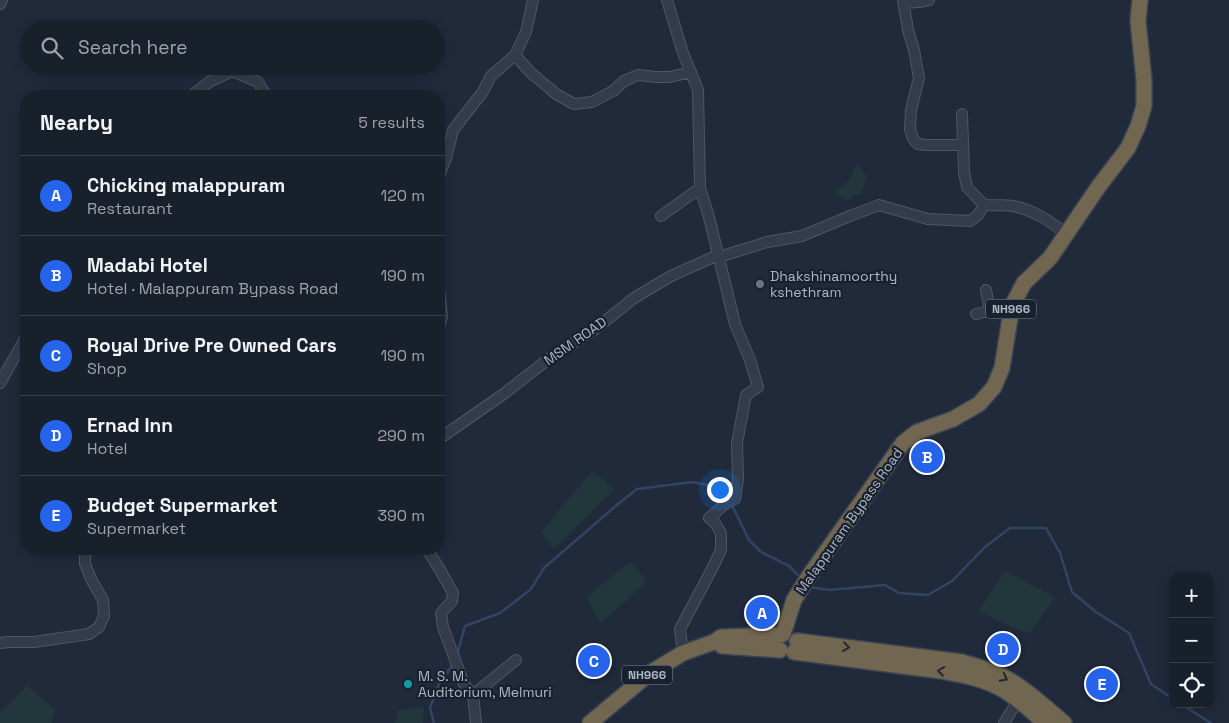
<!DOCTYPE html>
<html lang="en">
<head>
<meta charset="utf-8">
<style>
  :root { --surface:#18202c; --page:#252d38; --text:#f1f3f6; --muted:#9fa3a9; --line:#363e48; --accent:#2563eb }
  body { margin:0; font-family:"Space Grotesk",sans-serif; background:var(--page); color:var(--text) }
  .controls { position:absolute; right:15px; bottom:15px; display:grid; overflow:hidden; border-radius:10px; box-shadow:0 2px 12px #0003 }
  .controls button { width:45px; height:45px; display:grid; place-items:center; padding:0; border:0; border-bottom:1px solid var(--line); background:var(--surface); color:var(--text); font:25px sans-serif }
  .you { position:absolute; left:719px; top:489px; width:18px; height:18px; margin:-12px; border:4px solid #fff; border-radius:50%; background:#1a73e8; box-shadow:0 0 0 8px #1a73e833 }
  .badge { display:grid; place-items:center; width:32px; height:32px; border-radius:50%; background:var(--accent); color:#fff; font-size:16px; font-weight:700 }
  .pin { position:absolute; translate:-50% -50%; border:2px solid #fff; box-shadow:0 1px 5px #0006 }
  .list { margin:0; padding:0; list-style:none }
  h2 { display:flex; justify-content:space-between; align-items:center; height:65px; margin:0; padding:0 20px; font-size:21px }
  h2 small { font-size:16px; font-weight:400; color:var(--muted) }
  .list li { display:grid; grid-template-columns:32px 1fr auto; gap:15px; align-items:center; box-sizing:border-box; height:80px; padding:0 20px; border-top:1px solid var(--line) }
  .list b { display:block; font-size:19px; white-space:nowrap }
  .list p { margin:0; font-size:16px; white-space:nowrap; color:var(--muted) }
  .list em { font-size:16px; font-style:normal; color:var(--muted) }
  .icon { flex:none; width:28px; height:28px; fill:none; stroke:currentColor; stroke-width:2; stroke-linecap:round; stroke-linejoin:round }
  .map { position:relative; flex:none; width:1229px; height:723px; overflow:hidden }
  .search { position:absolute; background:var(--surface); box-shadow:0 2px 12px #0003; left:20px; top:20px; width:425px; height:55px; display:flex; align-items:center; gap:12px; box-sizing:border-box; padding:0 18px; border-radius:28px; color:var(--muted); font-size:19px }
  .panel { position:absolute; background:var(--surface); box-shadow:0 2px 12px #0003; left:20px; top:90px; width:425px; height:465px; border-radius:20px }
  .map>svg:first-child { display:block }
  .green { fill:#22373c }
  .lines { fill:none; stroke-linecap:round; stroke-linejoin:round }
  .stream { stroke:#324463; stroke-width:2.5 }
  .minor-casing { stroke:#4e5765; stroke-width:12 }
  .highway-casing { stroke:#3b4452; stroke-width:18 }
  .minor { stroke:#343c4b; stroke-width:10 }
  .highway { stroke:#716650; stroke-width:15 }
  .oneway { stroke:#222832 }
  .worship-dot { fill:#6b7280; stroke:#19212f; stroke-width:2 }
  .culture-dot { fill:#0f9aa8; stroke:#19212f; stroke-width:2 }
  .labels { text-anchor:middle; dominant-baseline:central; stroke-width:4.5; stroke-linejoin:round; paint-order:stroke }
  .shield { fill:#19212f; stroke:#818a99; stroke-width:1 }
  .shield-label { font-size:12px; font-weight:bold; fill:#aeb7c7 }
  .poi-label { font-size:14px; fill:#aeb7c7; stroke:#19212f; text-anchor:start }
  .street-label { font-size:14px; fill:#aeb7c7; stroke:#19212f }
</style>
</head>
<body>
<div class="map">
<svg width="1229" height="723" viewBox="0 0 1229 723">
  <rect width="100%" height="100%" fill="#202a3b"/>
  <path class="green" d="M859,165L867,178L861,194H854L848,201L836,192L849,181L855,167Z
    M592,471L615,489L554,549L541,532Z
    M630,562L647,581L601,623L586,597Z
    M1005,571L1055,597L1029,634L978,611Z
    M27,685L55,710L52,723H0V713Z
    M424,707L423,723H395L398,710Z"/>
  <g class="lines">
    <path class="stream" d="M732,505L749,540L761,552L789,566L801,578
      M809,586L810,587L829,590L885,585L899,593L928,595L952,581L985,547L1010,528H1046L1060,553L1072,592L1096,612L1129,633L1151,684L1173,699
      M457,655L465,626L500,613L531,589L544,568L618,504L637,489L693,482L725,489L729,497
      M1181,704L1211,723
      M434,723L430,708L439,684L453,664"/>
    <defs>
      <path id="minor" d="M667,0L683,53L698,90L700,188L709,217L735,324L750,360L758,387L746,395L737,443L738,479L735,499L725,504L709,518L715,523L721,533V550L714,565L680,629L683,653
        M903,0L908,30L914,50L919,78L911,110L910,129L913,139L918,144L926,145H963
        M903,3L919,2L929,0
        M0,4L2,0
        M515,55L530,72L556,94L574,104L592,102L613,91L624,81L638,75L656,77H670L691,72
        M191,96L209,82L232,71L258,82L266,96
        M439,176L446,158L453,130L482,93L491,76L515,55L526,32L533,0
        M984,205C994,205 1004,205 1013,206C1034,210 1050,221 1066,234
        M661,216L700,188
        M719,257L767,242L802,236L850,216L879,205L928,219L970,221L978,215L984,205L967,187L964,172L962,114
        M439,290L442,316L440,324L439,325
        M986,290L990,311
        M976,314L1012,306
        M0,383L26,337
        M439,439L505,393L551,357L594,330L634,298L671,276L718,255
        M427,549L440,570L453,593L452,601L441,613L443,627L464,684L473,695
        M0,643L8,642H34L89,634L99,627L104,616L103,600L91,579L85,564V549
        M476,723L473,695L516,660
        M1004,723L1018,700"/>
      <path id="highway" d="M783,634L794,600L809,576L903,443L917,432L953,419L979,404L994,387L1002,368L1012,306L1024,283L1050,258L1099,186L1128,148L1138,126L1144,106V80L1138,21L1140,0
        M797,641L962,662C976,666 991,670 1004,677C1026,689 1045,707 1064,723
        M722,646L780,650
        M794,652L941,671C963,675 986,679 1005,691C1020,700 1032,712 1045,723
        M590,723L650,673L683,653L714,642L721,637L781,635"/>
    </defs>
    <use href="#minor" class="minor-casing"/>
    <use href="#highway" class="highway-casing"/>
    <use href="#minor" class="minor"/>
    <use href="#highway" class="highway"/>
  </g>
  <defs><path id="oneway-chevron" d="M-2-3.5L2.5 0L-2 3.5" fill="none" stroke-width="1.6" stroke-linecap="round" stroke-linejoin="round" transform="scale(1.25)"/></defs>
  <g class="oneway">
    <use href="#oneway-chevron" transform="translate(846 647) rotate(7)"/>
    <use href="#oneway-chevron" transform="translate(941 671) rotate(-171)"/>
    <use href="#oneway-chevron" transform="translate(1004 678) rotate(28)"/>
  </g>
  <circle class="worship-dot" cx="760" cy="284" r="5"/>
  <circle class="culture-dot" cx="408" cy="684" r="5"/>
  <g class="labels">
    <g class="shield">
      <rect x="986" y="299.5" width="50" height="19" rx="4"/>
      <rect x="622" y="665.5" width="50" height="19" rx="4"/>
    </g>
    <g class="shield-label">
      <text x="1011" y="309">NH966</text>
      <text x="647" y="675">NH966</text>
    </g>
    <g class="poi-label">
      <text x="770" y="276">Dhakshinamoorthy<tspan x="770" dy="16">kshethram</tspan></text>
      <text x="418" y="676">M. S. M.<tspan x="418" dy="16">Auditorium, Melmuri</tspan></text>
    </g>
    <g class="street-label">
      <text transform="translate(575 341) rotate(-35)">MSM ROAD</text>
      <text transform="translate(849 521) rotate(-55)">Malappuram Bypass Road</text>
    </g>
  </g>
</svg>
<div class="controls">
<button>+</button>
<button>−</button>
<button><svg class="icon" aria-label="locate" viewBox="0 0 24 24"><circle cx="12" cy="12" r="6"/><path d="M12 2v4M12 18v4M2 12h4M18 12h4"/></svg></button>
</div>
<div class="you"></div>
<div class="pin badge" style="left:762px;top:613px">A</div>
<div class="pin badge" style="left:927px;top:457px">B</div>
<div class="pin badge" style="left:594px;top:661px">C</div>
<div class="pin badge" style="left:1003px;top:649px">D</div>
<div class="pin badge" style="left:1102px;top:684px">E</div>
<div class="search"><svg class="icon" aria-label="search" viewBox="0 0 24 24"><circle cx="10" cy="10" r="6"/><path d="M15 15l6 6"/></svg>Search here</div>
<section class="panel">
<h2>Nearby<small>5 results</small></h2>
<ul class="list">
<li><span class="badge">A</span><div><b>Chicking malappuram</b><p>Restaurant</p></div><em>120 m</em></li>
<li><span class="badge">B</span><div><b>Madabi Hotel</b><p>Hotel · Malappuram Bypass Road</p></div><em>190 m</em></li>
<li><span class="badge">C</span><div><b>Royal Drive Pre Owned Cars</b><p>Shop</p></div><em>190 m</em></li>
<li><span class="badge">D</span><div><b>Ernad Inn</b><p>Hotel</p></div><em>290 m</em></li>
<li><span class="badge">E</span><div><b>Budget Supermarket</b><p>Supermarket</p></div><em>390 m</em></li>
</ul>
</section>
</div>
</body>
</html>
